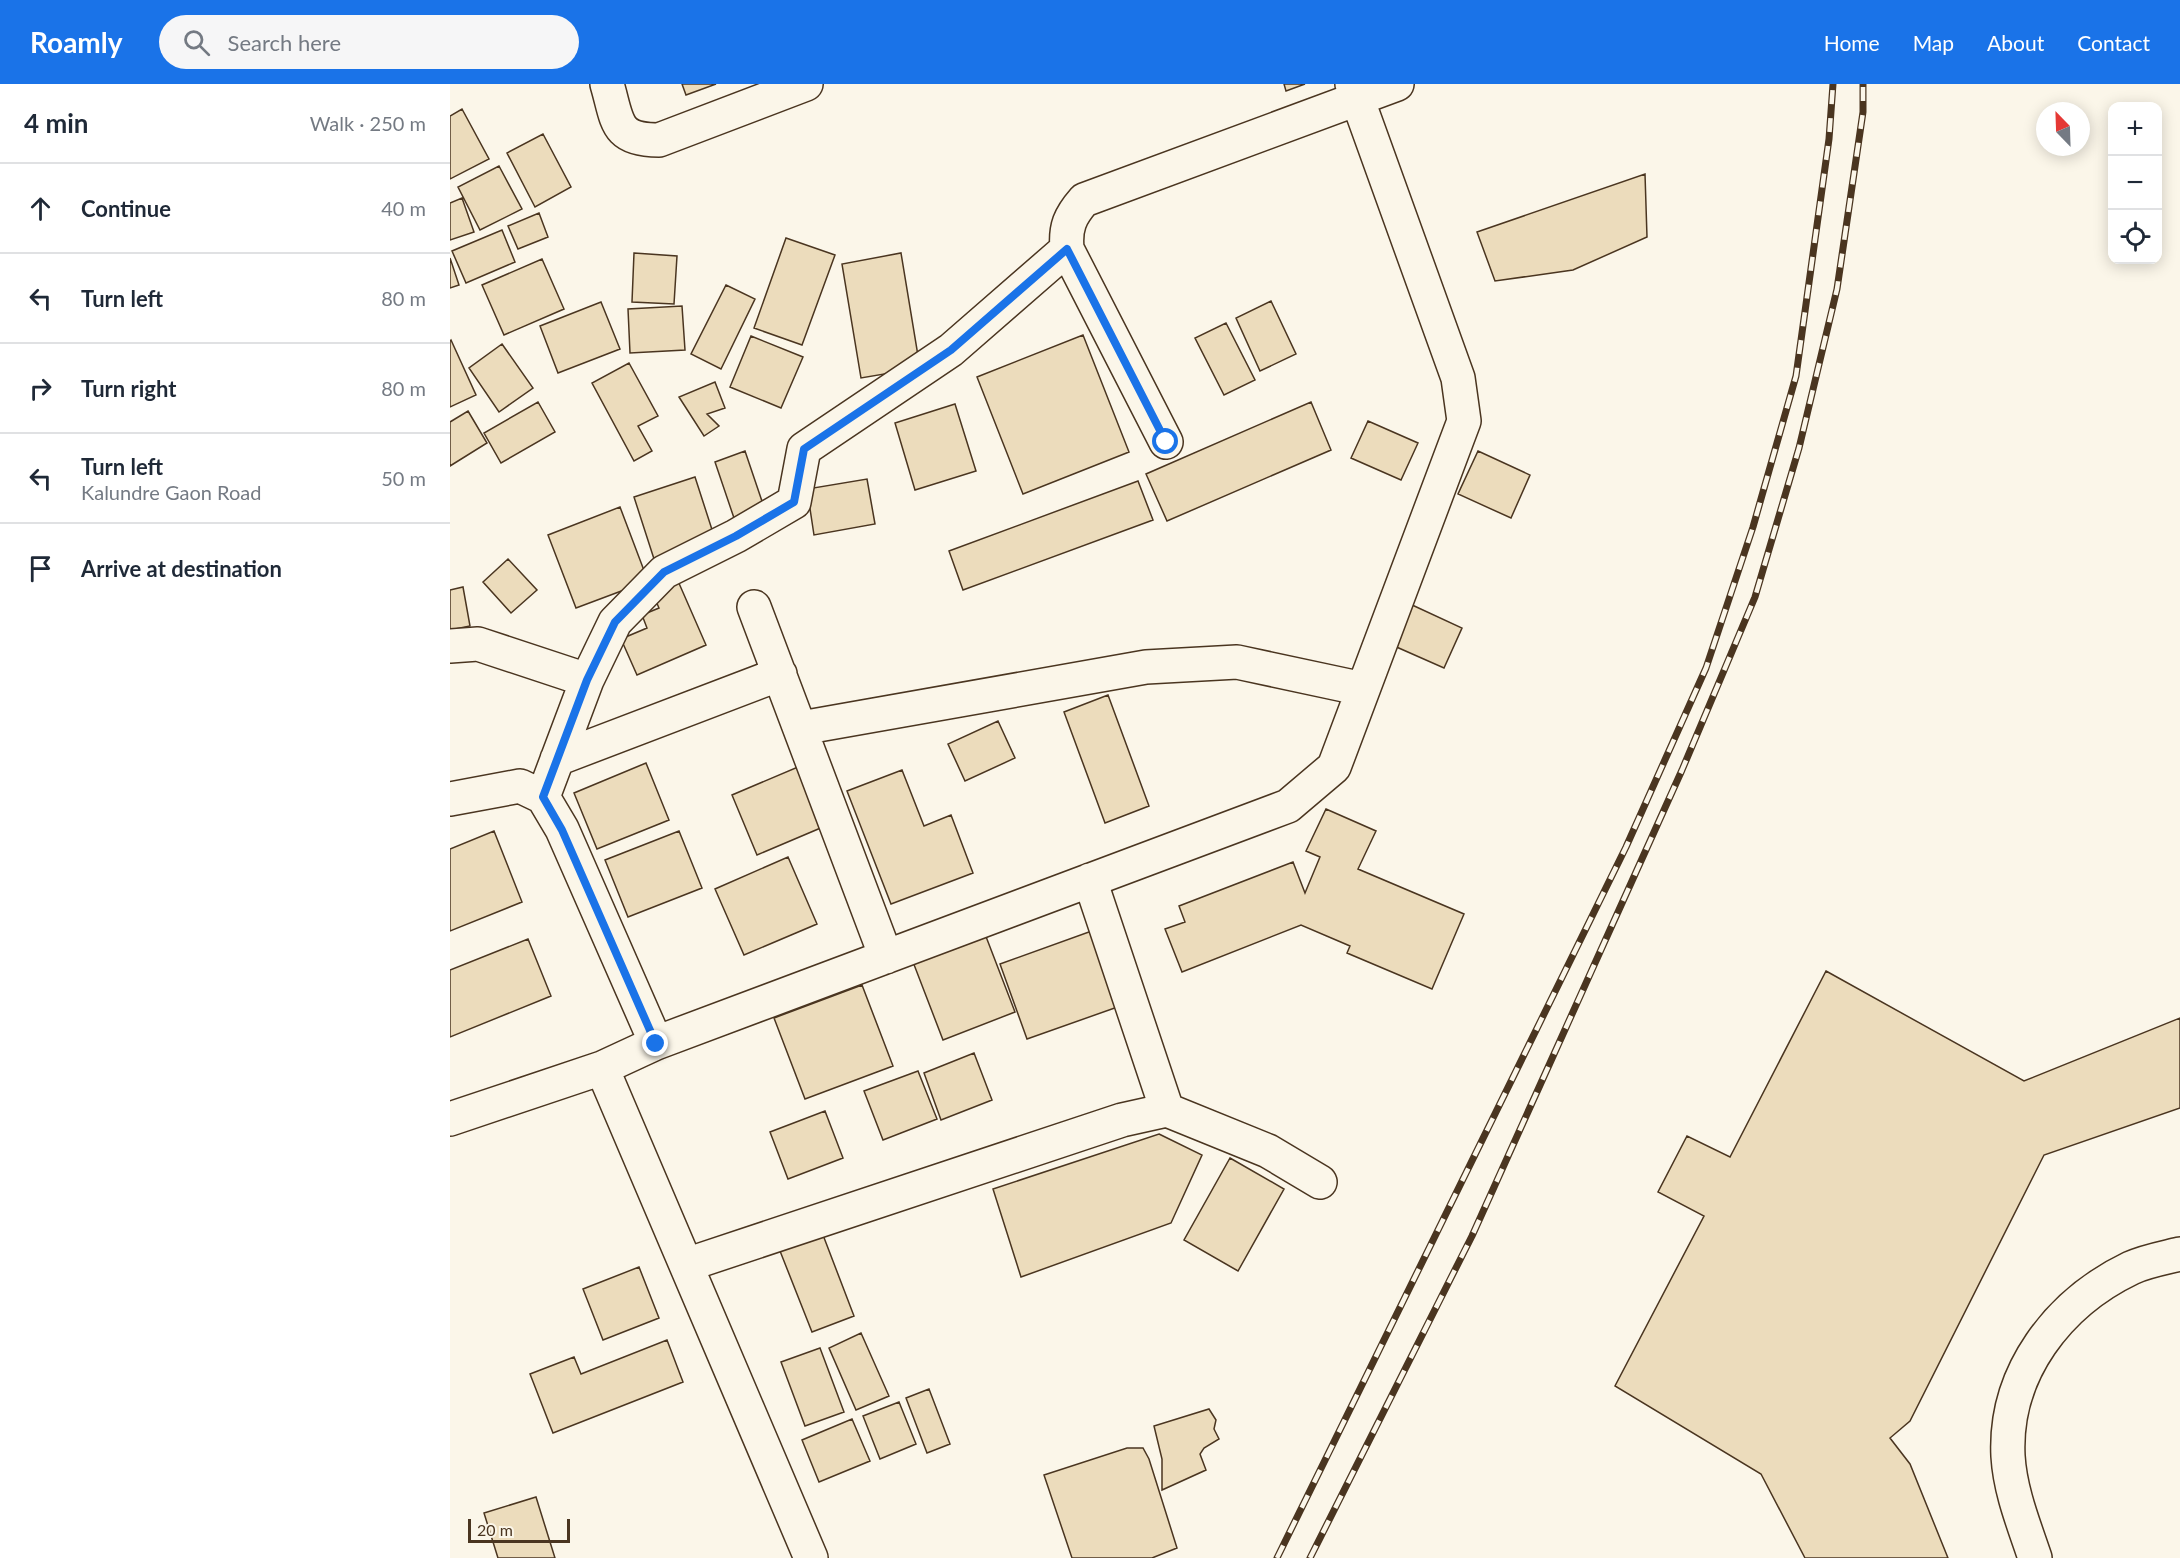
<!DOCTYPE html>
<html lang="en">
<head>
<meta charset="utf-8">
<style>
  :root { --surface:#fff; --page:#f6f6f7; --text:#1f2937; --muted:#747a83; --line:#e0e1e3; --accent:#1a73e8 }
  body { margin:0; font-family:Lato,sans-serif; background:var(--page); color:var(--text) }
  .controls { position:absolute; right:18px; top:18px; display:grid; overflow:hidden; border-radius:12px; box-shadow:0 3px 15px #0003 }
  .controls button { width:54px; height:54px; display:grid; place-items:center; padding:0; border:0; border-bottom:2px solid var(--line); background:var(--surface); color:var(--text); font:30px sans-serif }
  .compass { position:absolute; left:1586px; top:18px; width:54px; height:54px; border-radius:50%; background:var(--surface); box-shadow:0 3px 15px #0003; rotate:337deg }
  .scale { position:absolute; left:18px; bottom:15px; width:102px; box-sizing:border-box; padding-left:6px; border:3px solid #4a3520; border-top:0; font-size:16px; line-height:21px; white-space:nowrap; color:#4a3520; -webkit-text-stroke:4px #fbf6e9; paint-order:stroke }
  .stop { position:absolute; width:18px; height:18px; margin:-14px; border:4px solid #1a73e8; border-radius:50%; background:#fff }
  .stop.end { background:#1a73e8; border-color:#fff; box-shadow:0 2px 6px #0008 }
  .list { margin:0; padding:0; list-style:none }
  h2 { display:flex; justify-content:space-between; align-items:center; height:78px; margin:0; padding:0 24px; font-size:26px }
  h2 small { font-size:20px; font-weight:400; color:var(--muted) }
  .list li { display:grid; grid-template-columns:39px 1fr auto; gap:18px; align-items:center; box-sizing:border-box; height:90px; padding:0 24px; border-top:2px solid var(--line) }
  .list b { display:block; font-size:22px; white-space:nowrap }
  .list p { margin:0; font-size:20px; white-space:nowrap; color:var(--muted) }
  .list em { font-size:20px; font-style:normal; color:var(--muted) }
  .icon { flex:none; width:33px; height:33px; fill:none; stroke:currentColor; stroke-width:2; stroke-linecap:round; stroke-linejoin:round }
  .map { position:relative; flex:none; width:1730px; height:1474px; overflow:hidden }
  header { display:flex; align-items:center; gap:36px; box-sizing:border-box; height:84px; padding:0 30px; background:var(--accent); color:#fff }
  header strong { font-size:28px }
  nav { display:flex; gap:33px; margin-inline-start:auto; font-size:21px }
  .search { width:420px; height:54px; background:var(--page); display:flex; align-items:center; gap:15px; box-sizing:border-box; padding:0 21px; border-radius:33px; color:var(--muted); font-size:22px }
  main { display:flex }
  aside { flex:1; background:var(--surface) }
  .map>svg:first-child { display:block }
  .building { fill:#ecdcbc; stroke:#4a3520; stroke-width:1.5 }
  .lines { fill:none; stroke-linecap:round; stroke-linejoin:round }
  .minor-casing { stroke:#4a3520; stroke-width:36 }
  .minor { stroke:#fbf6e9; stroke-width:33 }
  .rail-casing { stroke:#4a3520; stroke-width:7 }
  .rail { stroke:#fbf6e9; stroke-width:4.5; stroke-dasharray:14; stroke-linecap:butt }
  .route { stroke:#1a73e8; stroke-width:8 }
</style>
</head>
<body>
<header>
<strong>Roamly</strong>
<div class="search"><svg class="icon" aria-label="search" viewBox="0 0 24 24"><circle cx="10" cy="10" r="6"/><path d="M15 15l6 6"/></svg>Search here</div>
<nav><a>Home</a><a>Map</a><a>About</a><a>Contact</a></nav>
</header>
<main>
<aside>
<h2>4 min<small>Walk · 250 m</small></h2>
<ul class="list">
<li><svg class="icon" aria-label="ahead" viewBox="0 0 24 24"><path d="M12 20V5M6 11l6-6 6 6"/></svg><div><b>Continue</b></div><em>40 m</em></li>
<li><svg class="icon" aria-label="left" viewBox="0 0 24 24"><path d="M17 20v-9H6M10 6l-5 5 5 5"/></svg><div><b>Turn left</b></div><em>80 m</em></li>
<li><svg class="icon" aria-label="right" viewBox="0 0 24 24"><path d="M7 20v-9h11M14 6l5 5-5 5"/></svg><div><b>Turn right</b></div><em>80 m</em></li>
<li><svg class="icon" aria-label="left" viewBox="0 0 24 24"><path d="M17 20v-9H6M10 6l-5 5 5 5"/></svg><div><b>Turn left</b><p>Kalundre Gaon Road</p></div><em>50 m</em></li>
<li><svg class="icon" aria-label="arrive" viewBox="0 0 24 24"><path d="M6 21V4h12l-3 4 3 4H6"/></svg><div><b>Arrive at destination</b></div></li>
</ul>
</aside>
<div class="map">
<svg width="1730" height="1474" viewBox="0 0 1730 1474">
  <rect width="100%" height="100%" fill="#fbf6e9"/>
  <path class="building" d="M232,0H266L236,11Z
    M834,0H855L836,7Z
    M12,25L39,75L0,95V32Z
    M93,50L121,103L85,123L57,69Z
    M49,82L72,125L30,146L8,103Z
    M1195,90L1197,153L1123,186L1045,197L1027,148Z
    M12,114L24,148L0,156V119Z
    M89,129L98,153L68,165L58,142Z
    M52,146L65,178L16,199L2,167Z
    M336,154L385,171L352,261L304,244Z
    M184,169L227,172L224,220L182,218Z
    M451,169L470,284L411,294L392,180Z
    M0,174L9,201L0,204Z
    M92,175L114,225L54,251L32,201Z
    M276,201L305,215L271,285L241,270Z
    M821,217L846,270L810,287L786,234Z
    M151,218L170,265L108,289L90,242Z
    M232,222L235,266L180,269L178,225Z
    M776,239L805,296L774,311L745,254Z
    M633,251L679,368L573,410L527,293Z
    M301,252L353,273L331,324L280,303Z
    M1,256L26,311L0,323V257Z
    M52,260L83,304L49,328L19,284Z
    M179,279L208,332L188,342L202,367L184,377L142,299Z
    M265,298L275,324L257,330L269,342L254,352L229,313Z
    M88,318L105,348L51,379L34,349Z
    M861,318L881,366L717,437L696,390Z
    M505,320L526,387L465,406L445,339Z
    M18,327L37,359L0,382V338Z
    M918,337L968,359L951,396L901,374Z
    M295,367L315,426L285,437L265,378Z
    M1028,367L1080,391L1061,434L1008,410Z
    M245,393L266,458L205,478L184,413Z
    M417,395L425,440L364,451L357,405Z
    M688,397L703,436L513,506L499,467Z
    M170,423L198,497L126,524L98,451Z
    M58,475L87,506L61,529L33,498Z
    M228,497L256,561L187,591L171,555L197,544L192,531L209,524L202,508Z
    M13,503L20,542L0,546V506Z
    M960,520L1012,544L994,584L942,561Z
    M658,611L699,722L655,739L614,628Z
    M548,637L565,674L515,697L498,660Z
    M196,679L219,736L147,765L124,709Z
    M355,680L380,740L307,771L282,711Z
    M452,686L474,742L501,731L523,789L441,820L397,707Z
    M876,725L926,747L908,785L1014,830L982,905L897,869L900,862L851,841L732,888L715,845L735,838L729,822L843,778L855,809L870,773L856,767Z
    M44,747L72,818L0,847V765Z
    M229,747L252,804L178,833L155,776Z
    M338,773L367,840L294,871L265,805Z
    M650,844L676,920L577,955L550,880Z
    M535,850L565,928L493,956L463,878Z
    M78,855L101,912L0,953V886Z
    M1376,887L1574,997L1730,934V1024L1594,1071L1460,1337L1440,1354L1460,1380L1498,1474H1355L1311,1390L1165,1302L1254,1132L1208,1108L1237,1052L1280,1073Z
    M412,901L443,982L355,1015L324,934Z
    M524,969L542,1016L491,1036L474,989Z
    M468,987L487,1035L433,1056L414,1007Z
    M375,1027L393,1074L338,1095L320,1048Z
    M709,1050L752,1071L721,1139L571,1193L543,1105Z
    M780,1074L834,1105L788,1187L734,1156Z
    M373,1151L404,1232L362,1248L330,1167Z
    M189,1183L209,1234L153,1256L133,1205Z
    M411,1249L439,1312L406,1326L379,1264Z
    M217,1256L233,1298L103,1349L80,1290L124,1273L131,1290Z
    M370,1264L394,1328L355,1342L331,1278Z
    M479,1305L500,1360L477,1369L456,1314Z
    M449,1318L466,1360L430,1375L413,1332Z
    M759,1325L766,1336L764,1345L769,1355L754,1364L750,1370L756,1386L712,1406V1375L704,1342Z
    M402,1335L420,1377L369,1398L352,1356Z
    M677,1364H693L699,1375L727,1464L702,1474H622L594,1391Z
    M86,1413L105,1474H48L34,1429Z"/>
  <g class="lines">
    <defs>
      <path id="minor" d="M157,0C168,37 164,56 209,56L356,0
        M716,358L617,165C615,143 620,132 634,116L947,0
        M304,523L436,873
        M0,562L28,560L137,596
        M351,644L696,583L787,578L913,605
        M107,675L330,590
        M93,713L137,596L165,538L214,488L286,452L344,418L354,365L501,266L617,165
        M0,715L70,702L93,713L112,745L206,959
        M640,796L717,1026
        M0,1035L152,984
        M236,1181L672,1036L717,1026L818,1067L870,1098
        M361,1474L152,984L206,959L838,722L884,683L1014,337L1008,294L902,0
        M1585,1474C1574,1441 1560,1407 1558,1372C1554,1289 1608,1219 1681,1184C1696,1177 1714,1174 1730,1170"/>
    </defs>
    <use href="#minor" class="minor-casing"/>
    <use href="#minor" class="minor"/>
    <defs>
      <path id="rail" d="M827,1474L1176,763L1256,584L1303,443L1346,292L1379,55L1383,0
        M860,1474L1022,1152L1232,686L1305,513L1349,364L1387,205L1413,28V0"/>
    </defs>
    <use href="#rail" class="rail-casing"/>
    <use href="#rail" class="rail"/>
  </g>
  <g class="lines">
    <path class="route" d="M206,960L112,746L93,713L137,596L165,538L214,488L286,452L344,418L354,365L501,266L617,165L716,358"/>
  </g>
</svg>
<div class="controls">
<button>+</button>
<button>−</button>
<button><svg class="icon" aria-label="locate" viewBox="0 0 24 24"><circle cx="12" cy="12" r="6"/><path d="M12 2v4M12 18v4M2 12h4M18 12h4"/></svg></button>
</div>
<svg class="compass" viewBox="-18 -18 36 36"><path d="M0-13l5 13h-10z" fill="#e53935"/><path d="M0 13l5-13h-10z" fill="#747a83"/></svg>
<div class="scale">20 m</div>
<div class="stop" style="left:716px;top:358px"></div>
<div class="stop end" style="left:206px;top:960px"></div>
</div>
</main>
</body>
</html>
